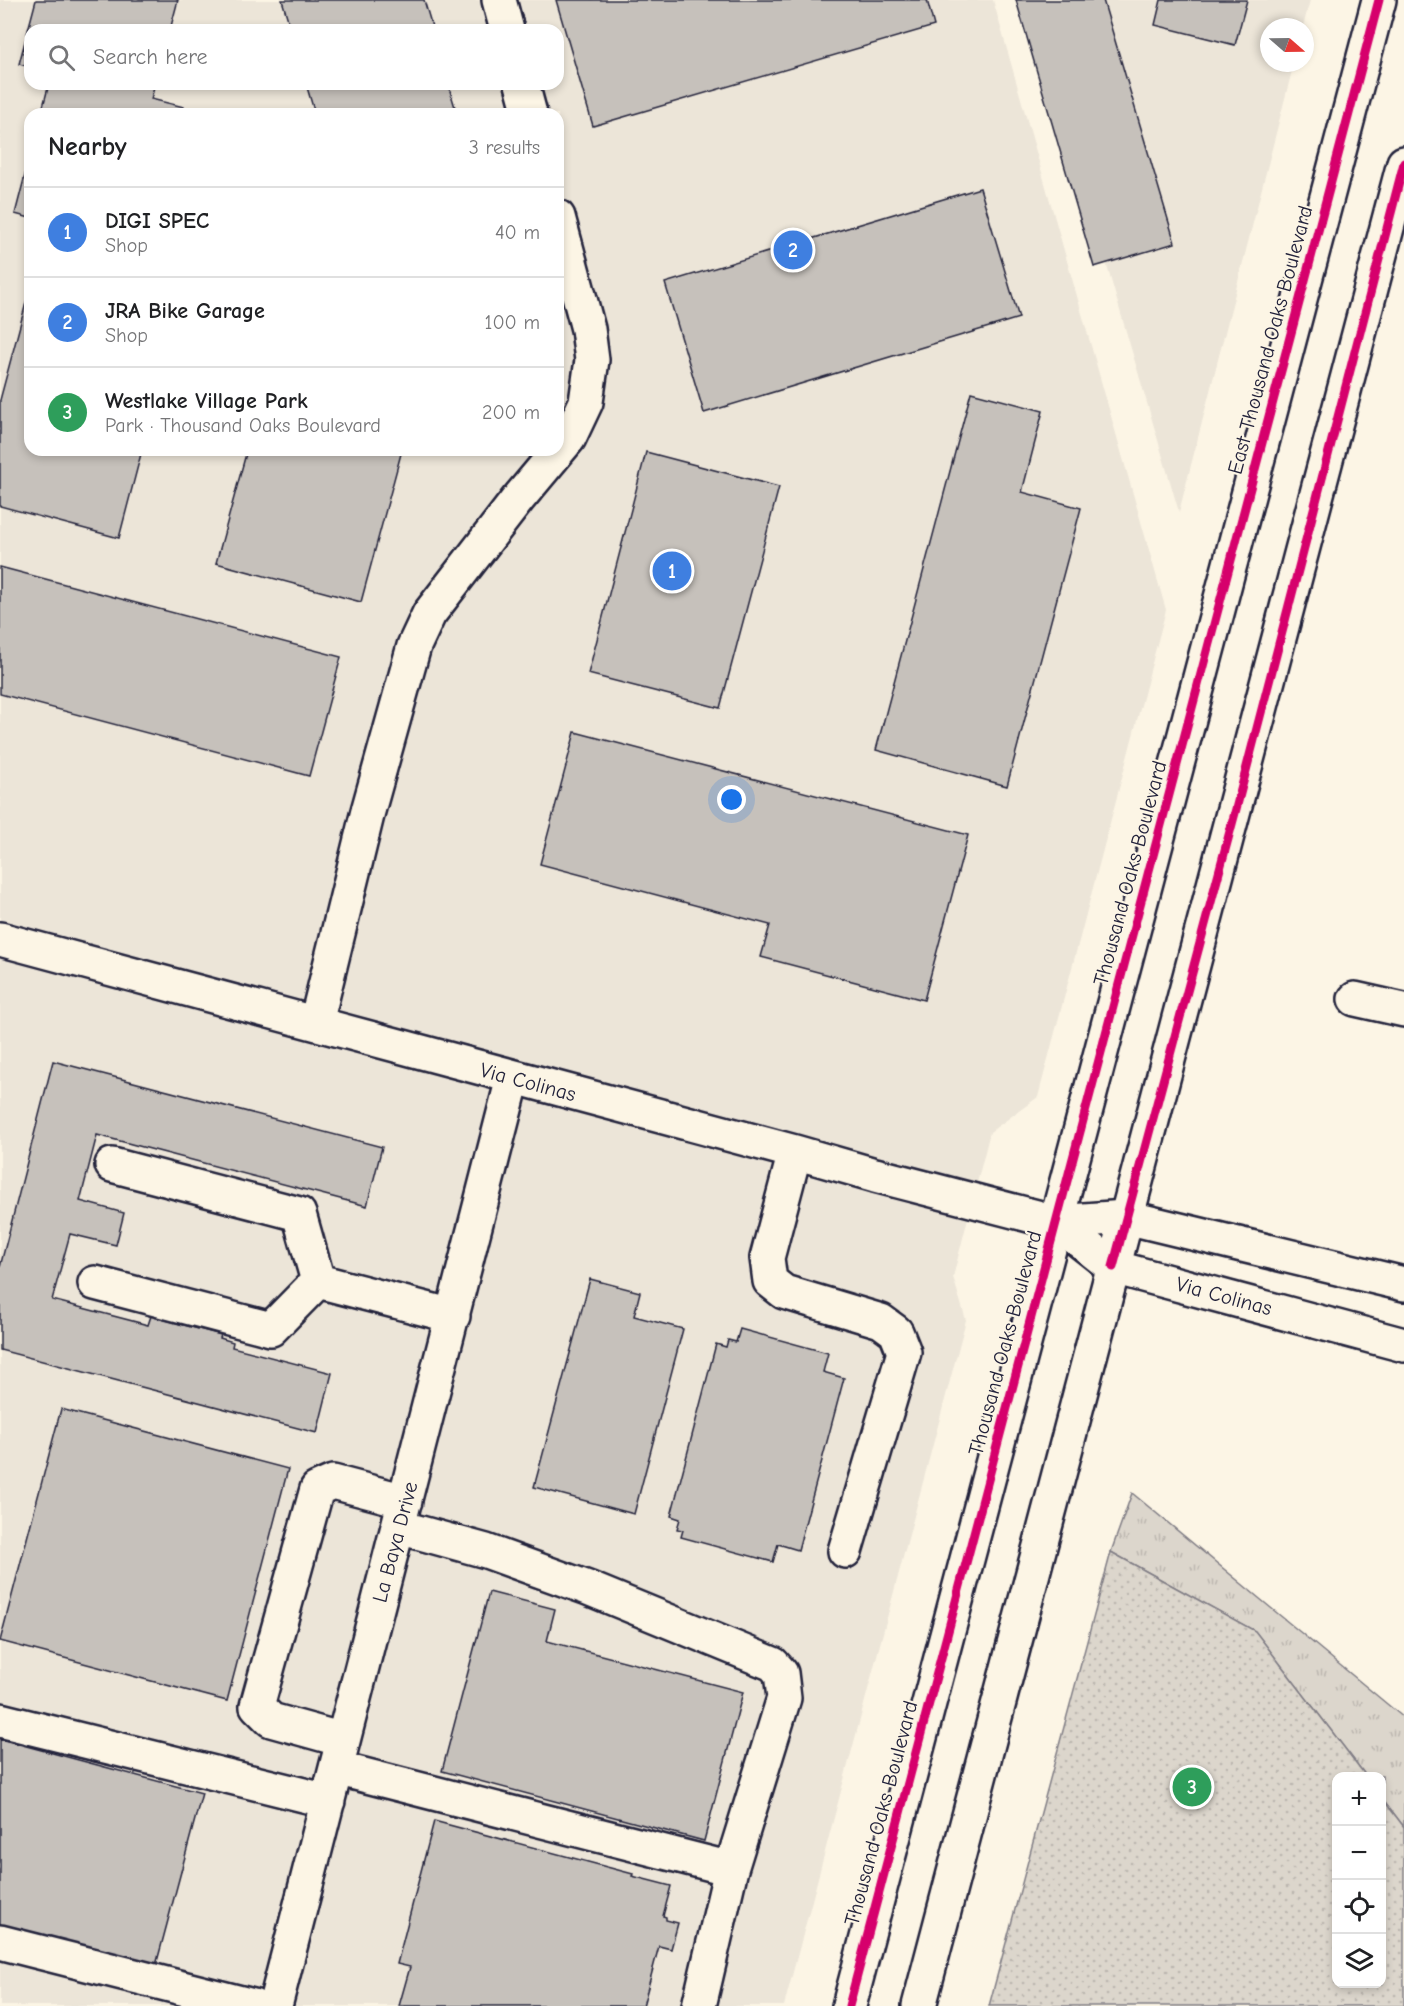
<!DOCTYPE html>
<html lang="en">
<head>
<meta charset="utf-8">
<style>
  :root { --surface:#fff; --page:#f2f2f2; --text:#202124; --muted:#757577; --line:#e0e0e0; --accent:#db2777 }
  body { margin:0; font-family:"Comic Neue",sans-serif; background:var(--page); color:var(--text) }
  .controls { position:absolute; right:18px; bottom:18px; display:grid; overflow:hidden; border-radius:12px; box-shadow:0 3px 9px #0003 }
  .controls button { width:54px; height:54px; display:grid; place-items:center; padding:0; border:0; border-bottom:2px solid var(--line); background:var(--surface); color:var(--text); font:30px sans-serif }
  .compass { position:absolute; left:1260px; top:18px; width:54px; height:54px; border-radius:50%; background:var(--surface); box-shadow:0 3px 9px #0003; rotate:110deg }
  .you { position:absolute; left:732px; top:800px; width:21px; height:21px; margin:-15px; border:4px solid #fff; border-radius:50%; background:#1a73e8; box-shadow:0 0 0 9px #1a73e833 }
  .badge { display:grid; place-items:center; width:39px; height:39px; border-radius:50%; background:var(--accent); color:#fff; font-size:20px; font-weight:700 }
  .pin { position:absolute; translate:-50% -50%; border:3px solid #fff; box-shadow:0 2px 6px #0006 }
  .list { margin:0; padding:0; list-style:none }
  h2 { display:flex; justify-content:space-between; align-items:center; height:78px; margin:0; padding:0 24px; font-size:26px }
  h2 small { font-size:20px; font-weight:400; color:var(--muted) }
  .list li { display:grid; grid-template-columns:39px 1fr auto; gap:18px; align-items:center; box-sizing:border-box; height:90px; padding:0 24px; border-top:2px solid var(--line) }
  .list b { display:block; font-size:22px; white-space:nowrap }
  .list p { margin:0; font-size:20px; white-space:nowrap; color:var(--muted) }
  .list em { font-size:20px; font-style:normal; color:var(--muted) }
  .icon { flex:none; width:33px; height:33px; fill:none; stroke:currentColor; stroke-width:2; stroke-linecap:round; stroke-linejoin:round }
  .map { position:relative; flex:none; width:1404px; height:2006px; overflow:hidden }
  .search { position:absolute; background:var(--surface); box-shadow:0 3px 9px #0003; left:24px; top:24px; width:540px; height:66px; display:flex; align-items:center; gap:15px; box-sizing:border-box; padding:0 21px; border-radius:18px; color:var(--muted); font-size:22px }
  .panel { position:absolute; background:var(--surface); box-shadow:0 3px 9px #0003; left:24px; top:108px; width:540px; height:348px; border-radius:18px }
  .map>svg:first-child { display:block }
  .built { fill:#ece5d8; fill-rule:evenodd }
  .grass { fill:url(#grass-tufts); stroke:#7f7c84; stroke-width:1.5 }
  .park { fill:url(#park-dots); stroke:#7f7c84; stroke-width:1.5 }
  .building { fill:#c6c1bb; stroke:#22223b; stroke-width:1.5 }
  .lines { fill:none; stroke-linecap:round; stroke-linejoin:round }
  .minor-casing { stroke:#22223b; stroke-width:38 }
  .major-casing { stroke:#22223b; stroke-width:38 }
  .minor { stroke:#fcf5e5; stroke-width:33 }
  .major { stroke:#fcf5e5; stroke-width:33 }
  .cycleway-casing { stroke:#fcf5e5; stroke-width:13 }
  .cycleway { stroke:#d6006c; stroke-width:9 }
  .labels { text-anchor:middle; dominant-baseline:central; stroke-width:4.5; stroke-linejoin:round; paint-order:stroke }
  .street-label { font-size:21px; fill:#22223b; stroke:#fcf5e5 }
</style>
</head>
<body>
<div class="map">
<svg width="1404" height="2006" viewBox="0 0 1404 2006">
  <defs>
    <pattern id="grass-tufts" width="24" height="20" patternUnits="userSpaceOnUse" patternTransform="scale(1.5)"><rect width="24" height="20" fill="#dcd6cc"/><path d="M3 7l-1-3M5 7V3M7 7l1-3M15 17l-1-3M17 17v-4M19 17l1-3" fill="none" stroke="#bcb7b0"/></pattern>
    <pattern id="park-dots" width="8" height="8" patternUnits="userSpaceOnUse" patternTransform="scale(1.5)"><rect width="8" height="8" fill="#dcd6cc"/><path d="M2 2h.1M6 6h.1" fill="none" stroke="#bcb7b0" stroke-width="1.8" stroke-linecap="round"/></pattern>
  </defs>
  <rect width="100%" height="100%" fill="#fcf5e5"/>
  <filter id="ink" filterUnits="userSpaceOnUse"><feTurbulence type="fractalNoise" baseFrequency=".0167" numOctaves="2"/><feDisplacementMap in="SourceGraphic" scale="12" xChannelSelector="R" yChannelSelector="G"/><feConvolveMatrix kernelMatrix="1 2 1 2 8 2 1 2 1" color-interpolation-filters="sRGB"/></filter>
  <g filter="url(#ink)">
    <path class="built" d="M0,0H993L1166,610L1038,1097L990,1132L953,1277L966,1320L784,2006H0ZM30,30H558V84H30ZM30,114H558V450H30Z
      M1029,0H1310L1303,27H1269V63H1294L1179,512Z"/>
    <path class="grass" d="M1132,1493L1404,1718V1827L1382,1798V1776H1366L1255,1631L1111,1552Z"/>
    <path class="park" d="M1111,1552L1255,1631L1366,1776H1336V1984H1382V1798L1404,1827V2006H989Z"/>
    <path class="building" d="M36,0H178L170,30H30V67L19,64Z
      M282,0H424L433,30H291Z
      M556,0H927L934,26L593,126Z
      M1016,0H1103L1175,243L1094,267Z
      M1161,0H1247L1235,45L1155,25Z
      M49,84H155L151,99L184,107L182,114H41Z
      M306,84H448L457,114H315Z
      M30,156V218L15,214Z
      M980,188L1019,318L704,413L665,283Z
      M30,288V450H142L119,538L0,506V400Z
      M971,392L1043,411L1022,492L1081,508L1007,786L876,750Z
      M247,450H402L361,602L216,563Z
      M646,452L779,487L720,708L588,674Z
      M0,567L341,657L309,776L0,694Z
      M575,732L968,835L924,1000L761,957L770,925L540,864Z
      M53,1061L382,1147L367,1206L97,1135L80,1201L124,1213L116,1245L70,1234L52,1300L148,1325L151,1316L221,1335L220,1338L233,1342L232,1347L332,1373L317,1433L0,1350V1267Z
      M590,1279L640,1292L634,1316L683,1329L634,1514L534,1487Z
      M740,1329L828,1353L823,1372L844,1378L798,1550L778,1544L773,1562L681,1537L683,1530L677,1529L680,1519L671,1516L716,1344L726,1347L728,1340L736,1342Z
      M61,1409L288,1469L227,1701L0,1641Z
      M489,1592L555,1609L547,1641L743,1692L704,1841L442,1771Z
      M0,1739L202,1793L155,1969L0,1927Z
      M434,1821L633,1874L632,1876L671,1886L663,1916L666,1917V1920L678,1923L671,1949L659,1946L643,2006H399L410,1967L397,1964Z"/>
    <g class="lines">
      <defs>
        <path id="minor" d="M499,0L507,30
          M522,84L530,114
          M0,939L795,1152L875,1175L1056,1222L1126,1217L1404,1284
          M1355,999L1404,1010
          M316,1023L368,811L414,646L429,614L518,499L569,438L586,402L592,360L588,329L558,217
          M795,1152L767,1258L770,1281L784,1292L881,1321L896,1332L904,1352L845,1551
          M1056,1222L1113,1267L1404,1345
          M318,1281L453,1316
          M95,1283L271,1329L318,1281L299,1214L112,1165
          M399,1527L486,1551L588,1588L773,1664L781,1673L784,1698L731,1869L699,2006
          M0,1720L328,1801
          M343,1740L271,1720L257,1706L317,1489L333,1482L405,1501
          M336,1768L731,1869
          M0,1942L253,2006
          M275,2006L513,1078"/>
        <path id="major" d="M849,2006L1379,0
          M919,2006L1404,163"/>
      </defs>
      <use href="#minor" class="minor-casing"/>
      <use href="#major" class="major-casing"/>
      <use href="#minor" class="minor"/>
      <use href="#major" class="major"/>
      <defs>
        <path id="cycleway" d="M1113,1267L1236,809L1404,163
          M849,2006L1379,0"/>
      </defs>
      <use href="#cycleway" class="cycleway-casing"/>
      <use href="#cycleway" class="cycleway"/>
    </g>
  </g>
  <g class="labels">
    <g class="street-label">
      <text transform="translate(1270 340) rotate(-75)">East Thousand Oaks Boulevard</text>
      <text transform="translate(1130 873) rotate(-75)">Thousand Oaks Boulevard</text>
      <text transform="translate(528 1082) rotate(15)">Via Colinas</text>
      <text transform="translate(1224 1296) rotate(15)">Via Colinas</text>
      <text transform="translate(1005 1343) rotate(-75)">Thousand Oaks Boulevard</text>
      <text transform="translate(395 1542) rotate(-75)">La Baya Drive</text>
      <text transform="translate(881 1813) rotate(-75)">Thousand Oaks Boulevard</text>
    </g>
  </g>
</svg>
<div class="controls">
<button>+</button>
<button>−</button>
<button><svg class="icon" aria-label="locate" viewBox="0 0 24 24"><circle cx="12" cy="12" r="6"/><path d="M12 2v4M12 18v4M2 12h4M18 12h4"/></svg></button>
<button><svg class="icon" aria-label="layers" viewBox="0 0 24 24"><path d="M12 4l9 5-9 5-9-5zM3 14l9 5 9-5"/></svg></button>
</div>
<svg class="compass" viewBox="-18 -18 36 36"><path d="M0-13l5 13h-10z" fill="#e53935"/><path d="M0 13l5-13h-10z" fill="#757577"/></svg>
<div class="you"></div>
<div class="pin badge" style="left:672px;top:571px;background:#3f7fe0">1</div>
<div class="pin badge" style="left:793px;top:250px;background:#3f7fe0">2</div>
<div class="pin badge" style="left:1192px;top:1787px;background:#2e9e5b">3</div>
<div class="search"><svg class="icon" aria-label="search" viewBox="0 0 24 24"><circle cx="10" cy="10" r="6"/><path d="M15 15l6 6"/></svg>Search here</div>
<section class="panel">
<h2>Nearby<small>3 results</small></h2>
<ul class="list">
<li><span class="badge" style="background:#3f7fe0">1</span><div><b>DIGI SPEC</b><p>Shop</p></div><em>40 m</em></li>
<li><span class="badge" style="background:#3f7fe0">2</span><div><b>JRA Bike Garage</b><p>Shop</p></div><em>100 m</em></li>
<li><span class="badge" style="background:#2e9e5b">3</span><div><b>Westlake Village Park</b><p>Park · Thousand Oaks Boulevard</p></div><em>200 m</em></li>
</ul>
</section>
</div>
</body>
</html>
